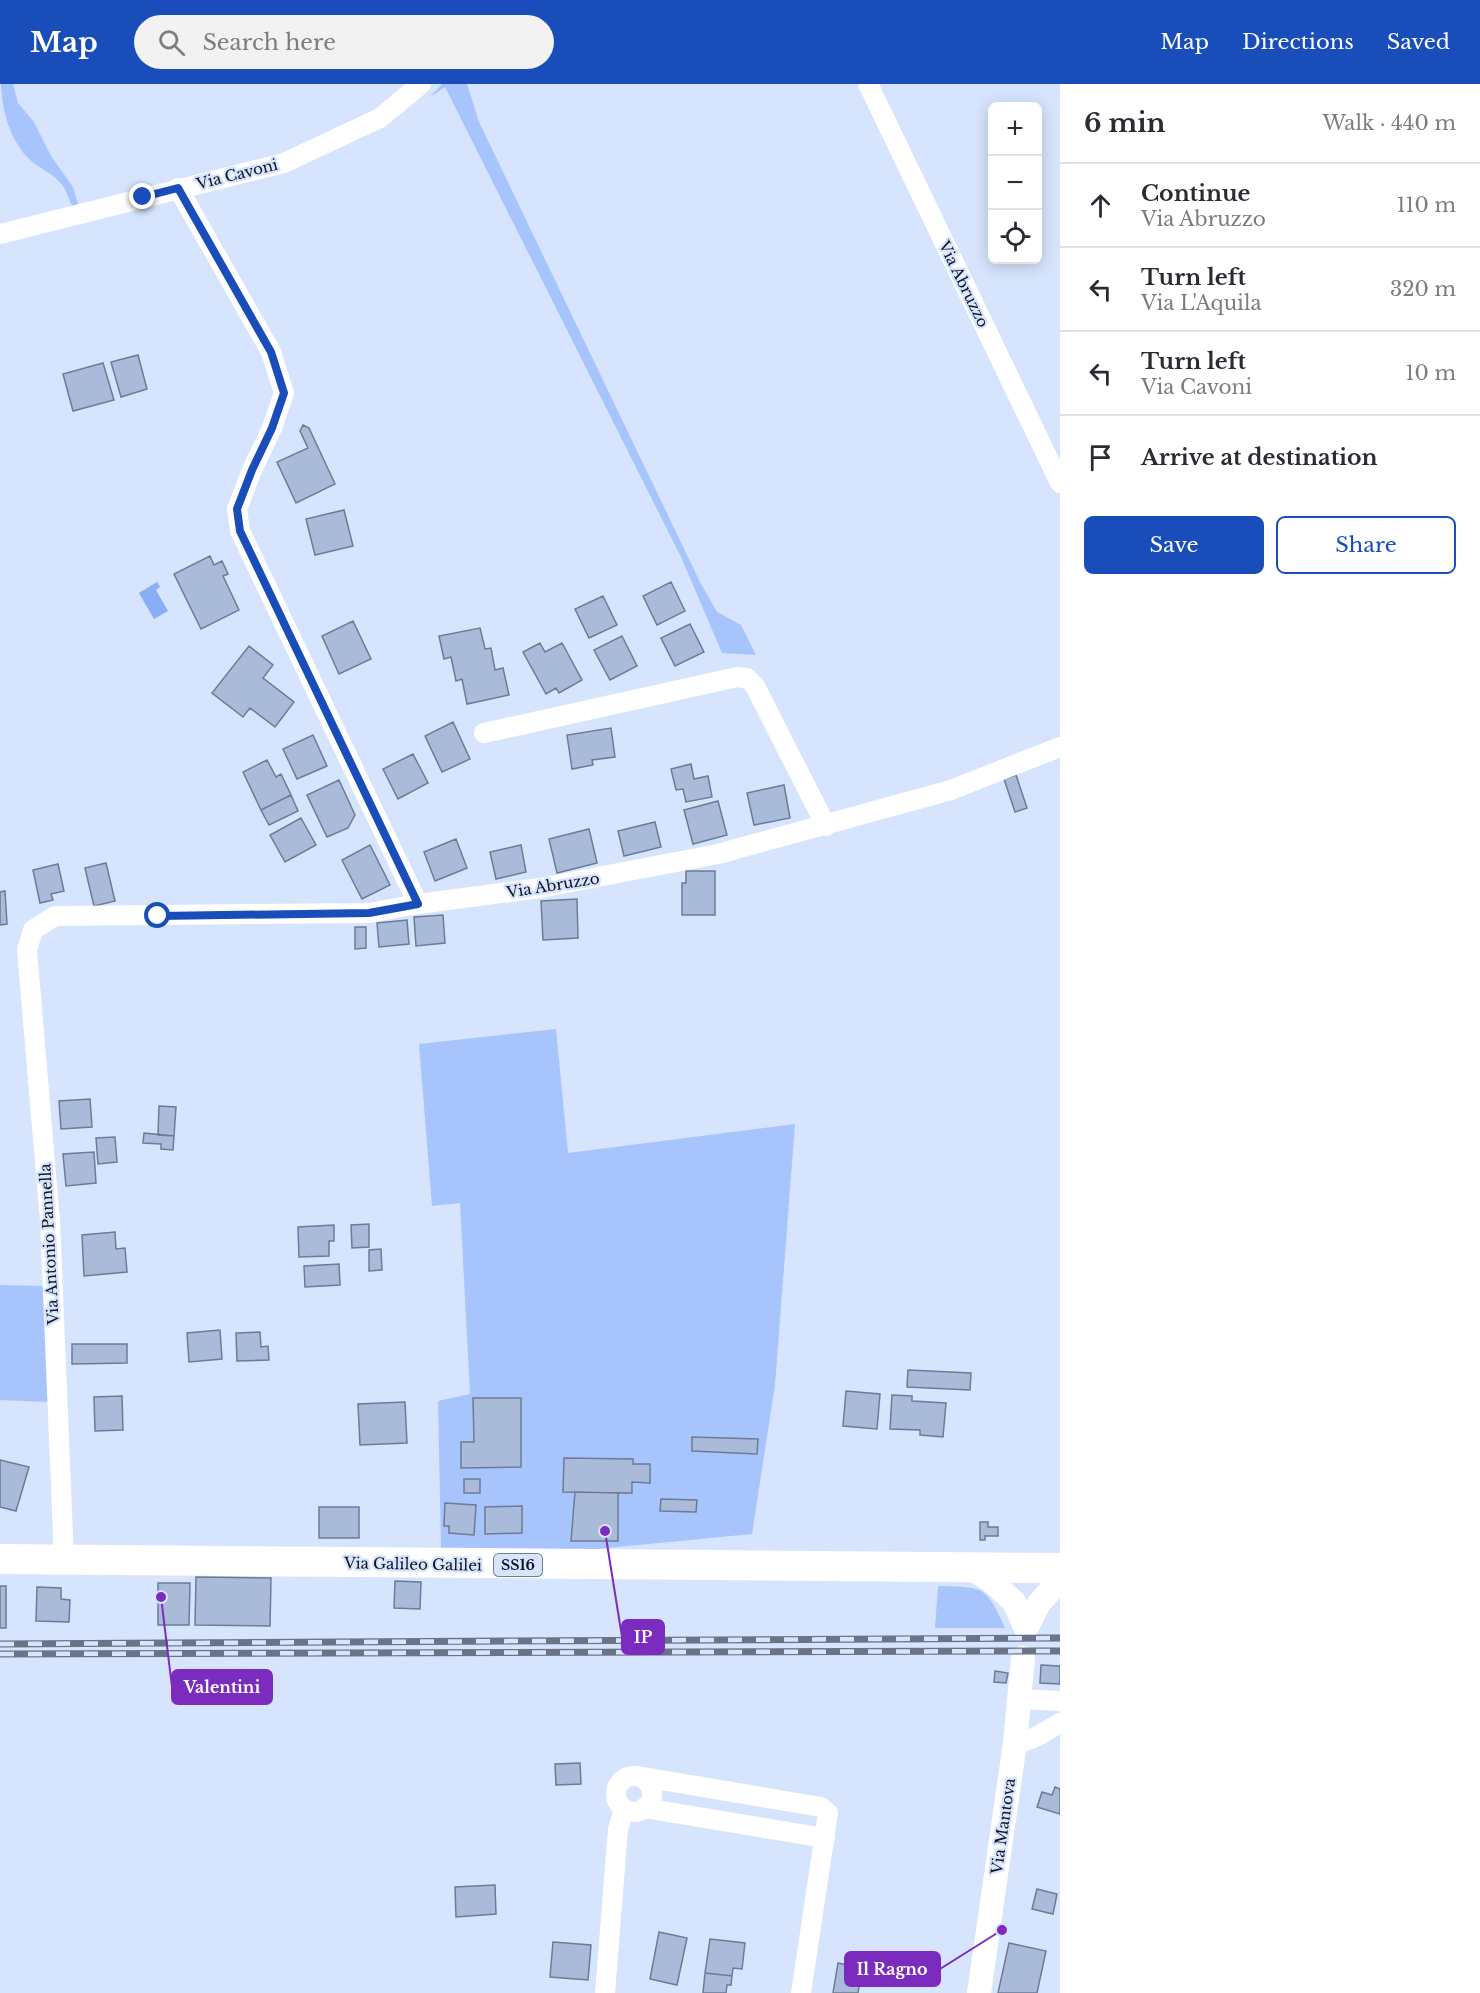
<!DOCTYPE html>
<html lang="en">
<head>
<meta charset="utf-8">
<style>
  :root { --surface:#fff; --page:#f2f2f3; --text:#2b2b33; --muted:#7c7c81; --line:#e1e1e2; --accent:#194dba }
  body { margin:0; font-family:"Libre Baskerville",serif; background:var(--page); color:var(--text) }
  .controls { position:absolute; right:18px; top:18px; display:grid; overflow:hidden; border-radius:9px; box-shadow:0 3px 15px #0003 }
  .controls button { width:54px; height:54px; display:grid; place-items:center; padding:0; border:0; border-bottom:2px solid var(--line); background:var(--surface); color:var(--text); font:30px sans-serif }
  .stop { position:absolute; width:18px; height:18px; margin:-14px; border:4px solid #194dba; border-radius:50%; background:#fff }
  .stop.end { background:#194dba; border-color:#fff; box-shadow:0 2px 6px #0008 }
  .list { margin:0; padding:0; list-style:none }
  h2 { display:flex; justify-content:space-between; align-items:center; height:78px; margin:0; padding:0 24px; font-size:26px }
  h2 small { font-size:20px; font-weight:400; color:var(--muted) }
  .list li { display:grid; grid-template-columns:39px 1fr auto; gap:18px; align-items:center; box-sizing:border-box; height:84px; padding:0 24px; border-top:2px solid var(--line) }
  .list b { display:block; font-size:22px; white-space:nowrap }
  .list p { margin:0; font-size:20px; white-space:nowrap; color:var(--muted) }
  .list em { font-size:20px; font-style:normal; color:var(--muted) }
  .actions { display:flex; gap:12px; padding:18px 24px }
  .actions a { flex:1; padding:14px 0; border:2px solid var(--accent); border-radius:9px; text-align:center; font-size:21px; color:var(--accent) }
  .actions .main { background:var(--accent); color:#fff }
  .icon { flex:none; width:33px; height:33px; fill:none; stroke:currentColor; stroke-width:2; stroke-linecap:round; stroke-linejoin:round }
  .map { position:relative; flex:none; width:1060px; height:1909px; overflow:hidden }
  header { display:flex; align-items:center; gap:36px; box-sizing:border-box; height:84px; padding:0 30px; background:var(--accent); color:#fff }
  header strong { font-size:28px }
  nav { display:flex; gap:33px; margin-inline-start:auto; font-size:21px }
  .search { width:420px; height:54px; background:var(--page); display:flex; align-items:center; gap:15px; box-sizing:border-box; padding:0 21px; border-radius:33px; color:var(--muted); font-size:22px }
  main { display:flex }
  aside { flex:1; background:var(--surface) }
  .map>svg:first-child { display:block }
  .green { fill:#a7c5fc }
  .water { fill:#87aef6 }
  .building { fill:#aabbd9; stroke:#6c7b97; stroke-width:1.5 }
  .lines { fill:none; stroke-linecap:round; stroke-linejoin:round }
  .minor { stroke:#fff; stroke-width:20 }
  .tertiary { stroke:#fff; stroke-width:24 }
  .primary { stroke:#fff; stroke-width:30 }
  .rail-casing { stroke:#6b7486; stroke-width:7 }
  .rail { stroke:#d6e4fd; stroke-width:4.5; stroke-dasharray:14; stroke-linecap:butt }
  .route { stroke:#194dba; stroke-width:8 }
  .labels { text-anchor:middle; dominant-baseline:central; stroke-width:4.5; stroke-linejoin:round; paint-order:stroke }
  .shield { fill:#d6e4fd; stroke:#4b5362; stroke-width:1.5 }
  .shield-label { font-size:14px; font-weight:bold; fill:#0f1520 }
  .street-label { font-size:15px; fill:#0f1520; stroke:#d6e4fd }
  .leader { fill:none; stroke:#7b2cbf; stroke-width:2 }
  .callout-dot { fill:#7b2cbf; stroke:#d6e4fd; stroke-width:2 }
  .callout { fill:#7b2cbf; stroke:#7b2cbf; stroke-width:2 }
  .callout-label { font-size:16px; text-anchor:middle; font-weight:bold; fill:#fff }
</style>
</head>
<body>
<header>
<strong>Map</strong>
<div class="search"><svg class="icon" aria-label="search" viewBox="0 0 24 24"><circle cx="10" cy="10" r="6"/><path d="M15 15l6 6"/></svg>Search here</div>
<nav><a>Map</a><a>Directions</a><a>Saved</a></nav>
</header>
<main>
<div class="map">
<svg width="1060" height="1909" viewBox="0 0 1060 1909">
  <rect width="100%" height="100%" fill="#d6e4fd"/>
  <path class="green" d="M1,0H13L18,19L34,38L51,72L73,103L80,127C68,123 70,112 63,102C54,89 37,84 27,73C9,53 2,26 1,0Z
    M442,0H467L479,38L700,498L717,528L741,541L756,571L722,569L682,475L445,3L430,13Z
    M556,945L568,1069L795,1040L775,1301L752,1450L439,1480L441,1462L438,1317L470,1310L460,1119L432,1122L419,960Z
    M0,1201L46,1202L48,1318L0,1316Z
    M938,1502C983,1503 986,1501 1005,1544H935Z"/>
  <path class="water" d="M157,498L160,503L156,506L168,527L154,535L139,509Z"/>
  <path class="building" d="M138,271L147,305L121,313L111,278Z
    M103,279L114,316L73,327L63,290Z
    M303,341L309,344L335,400L296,419L277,378L308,364L300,347Z
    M344,426L353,462L315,471L306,435Z
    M210,472L214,481L222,477L228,490L223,492L239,526L201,545L174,490Z
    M671,498L685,527L657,541L643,512Z
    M603,512L617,541L589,554L575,525Z
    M353,537L371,575L339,590L322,552Z
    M690,540L704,568L675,582L661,554Z
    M480,544L485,565L491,564L495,586L503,584L509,611L467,620L462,595L456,597L451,573L444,575L439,552Z
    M622,552L637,582L610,596L594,566Z
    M540,559L545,568L562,559L582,596L559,609L556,604L546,610L523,568Z
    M249,562L273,581L263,594L294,618L275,643L250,624L243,633L212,609Z
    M453,638L470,675L442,688L425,652Z
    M611,644L615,673L592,676L593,681L572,685L567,651Z
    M313,651L327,682L297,695L283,665Z
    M413,670L428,699L398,715L383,685Z
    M267,676L276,693L281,690L291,711L261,726L243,688Z
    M691,680L694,695L708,692L712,713L686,718L683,705L676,706L671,685Z
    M1016,691L1027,724L1015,728L1004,695Z
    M339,696L355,731L348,744L327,753L307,711Z
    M784,701L790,734L754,741L747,709Z
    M291,711L298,727L269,741L261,726Z
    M718,717L727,751L693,760L684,726Z
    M301,734L316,761L285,778L270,751Z
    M655,738L661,763L624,772L618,747Z
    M589,745L597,779L557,789L549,755Z
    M456,755L467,784L435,797L424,768Z
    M370,761L390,801L362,815L342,776Z
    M521,761L526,788L496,795L490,768Z
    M106,779L115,817L94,822L85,784Z
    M58,780L64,807L51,810L53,816L40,819L33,786Z
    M686,787H715V831H682V799H686Z
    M5,807L7,840L0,841V808Z
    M577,815L578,854L543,856L541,817Z
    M443,831L445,859L416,862L414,833Z
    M407,836L409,860L379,863L377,839Z
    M355,843H366V864L355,865Z
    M90,1015L92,1043L61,1045L59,1017Z
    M159,1022L176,1023L174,1052L158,1051Z
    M144,1049L174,1052L173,1066L161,1065V1060L143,1059Z
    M115,1053L117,1078L98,1080L96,1054Z
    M94,1068L96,1099L66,1102L63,1070Z
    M369,1140V1163L352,1164L351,1141Z
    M334,1141V1157H329V1172L299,1173L298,1143Z
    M115,1148L116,1165L125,1164L127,1188L84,1192L82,1151Z
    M381,1165L382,1186L369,1187V1166Z
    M339,1180L340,1201L305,1203L304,1182Z
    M220,1246L222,1275L189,1278L187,1249Z
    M260,1248L261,1263L268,1262L269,1276L237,1277L236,1249Z
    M72,1260H127V1279L72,1280Z
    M908,1286L971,1289L970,1306L907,1303Z
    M846,1307L880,1310L877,1345L843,1342Z
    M892,1311L912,1312V1317L946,1319L943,1353L920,1351V1346L890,1345Z
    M122,1312L123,1346L95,1347L94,1313Z
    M473,1314H521V1383L461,1384V1358H474Z
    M405,1318L407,1359L360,1361L358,1320Z
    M692,1353L758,1355L757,1370L692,1367Z
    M564,1374L633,1375V1380H650V1399L632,1398V1409L563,1408Z
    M0,1376L29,1383L16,1427L0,1423Z
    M464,1395H480V1409H464Z
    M575,1408L618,1409V1457H571Z
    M661,1415L697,1416L696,1428L660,1427Z
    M445,1419L476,1421L474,1451L449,1449V1442H444Z
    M522,1422V1449L485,1450V1423Z
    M319,1423H359V1454H319Z
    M980,1438H988V1443H998V1452H985V1456H980Z
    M196,1493L271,1494L270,1542L195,1541Z
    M395,1497L421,1498L420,1525L394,1524Z
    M158,1499H190L189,1541H158Z
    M0,1502H6V1544H0Z
    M37,1503L61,1504V1515L70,1516L69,1538L36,1537Z
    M1041,1581L1060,1582V1600L1040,1599Z
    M995,1587L1008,1589L1006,1599L994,1598Z
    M580,1679L581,1700L556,1701L555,1680Z
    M1055,1703L1060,1705V1730L1037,1723L1042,1708L1052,1711Z
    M495,1801L496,1830L456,1833L455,1803Z
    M1037,1805L1057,1810L1053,1830L1032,1825Z
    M659,1848L687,1854L677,1901L650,1895Z
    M710,1855L745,1859L742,1885L733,1884L732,1892L705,1889Z
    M553,1858L591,1861L588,1896L550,1893Z
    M1009,1859L1046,1867L1037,1909H998Z
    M838,1879L862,1884L858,1909H833Z
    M705,1889L732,1892L731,1901H727L726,1909H703Z"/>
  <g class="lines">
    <path class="minor" d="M868,0L1060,399
      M178,104L271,268L284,309L272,344L252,386L237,425L240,447L418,820
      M0,150L284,79L380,34L421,0
      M484,649L737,593L747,594L755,602L826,742
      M64,1476L50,1137L27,866L33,846L55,832L369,829L418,820L540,804L718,770L951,706L1060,663
      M1019,1615L1060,1617
      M1015,1659C1033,1657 1044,1648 1060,1639
      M637,1692L821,1723L828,1729L801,1909
      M616 1710a18 18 0 1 1 36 0a18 18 0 1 1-36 0Z
      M644,1724L825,1754
      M605,1909L618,1745L624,1725"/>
    <path class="tertiary" d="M971,1484L990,1496L1014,1518L1026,1545
      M1026,1545L1039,1519L1060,1496
      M979,1909L1015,1659L1023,1574"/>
    <path class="primary" d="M0,1475L1060,1484"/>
    <defs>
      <path id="rail" d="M0,1560L1060,1554
        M0,1570L1060,1567"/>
    </defs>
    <use href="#rail" class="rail-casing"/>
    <use href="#rail" class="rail"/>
  </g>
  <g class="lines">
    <path class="route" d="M143,113L178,104L271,268L284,309L272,344L252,386L237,425L240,447L418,820L369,829L158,832"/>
  </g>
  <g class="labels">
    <rect class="shield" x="494" y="1470" width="48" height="22" rx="4.5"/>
    <g class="shield-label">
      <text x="518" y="1481">SS16</text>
    </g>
    <g class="street-label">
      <text transform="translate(237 90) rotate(-14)">Via Cavoni</text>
      <text transform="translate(964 200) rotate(64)">Via Abruzzo</text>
      <text transform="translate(553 801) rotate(-9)">Via Abruzzo</text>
      <text transform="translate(49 1160) rotate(-93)">Via Antonio Pannella</text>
      <text transform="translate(413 1480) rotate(1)">Via Galileo Galilei</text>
      <text transform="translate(1003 1742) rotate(-82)">Via Mantova</text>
    </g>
  </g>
  <path class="leader" d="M605 1447L622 1553M161 1513L172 1603M1002 1846L940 1885"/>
  <g class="callout-dot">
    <circle cx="605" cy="1447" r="6"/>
    <circle cx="161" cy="1513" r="6"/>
    <circle cx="1002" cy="1846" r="6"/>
  </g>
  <g class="callout">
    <rect x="622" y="1536" width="42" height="34" rx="6"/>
    <rect x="172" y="1586" width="100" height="34" rx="6"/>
    <rect x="845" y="1868" width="95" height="34" rx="6"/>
  </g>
  <g class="callout-label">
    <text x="643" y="1559">IP</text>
    <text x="222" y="1609">Valentini</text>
    <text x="892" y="1891">Il Ragno</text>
  </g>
</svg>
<div class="controls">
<button>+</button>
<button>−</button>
<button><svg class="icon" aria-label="locate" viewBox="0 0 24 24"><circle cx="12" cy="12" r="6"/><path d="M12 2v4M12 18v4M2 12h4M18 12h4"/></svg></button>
</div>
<div class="stop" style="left:158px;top:832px"></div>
<div class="stop end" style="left:143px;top:113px"></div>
</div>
<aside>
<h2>6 min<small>Walk · 440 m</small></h2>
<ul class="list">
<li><svg class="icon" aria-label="ahead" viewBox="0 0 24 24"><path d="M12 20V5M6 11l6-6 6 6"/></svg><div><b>Continue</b><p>Via Abruzzo</p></div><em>110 m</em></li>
<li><svg class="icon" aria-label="left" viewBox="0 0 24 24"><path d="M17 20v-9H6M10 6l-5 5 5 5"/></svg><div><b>Turn left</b><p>Via L'Aquila</p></div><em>320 m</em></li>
<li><svg class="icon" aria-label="left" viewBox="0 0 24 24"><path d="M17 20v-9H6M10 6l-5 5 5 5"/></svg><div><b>Turn left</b><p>Via Cavoni</p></div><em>10 m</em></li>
<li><svg class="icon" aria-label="arrive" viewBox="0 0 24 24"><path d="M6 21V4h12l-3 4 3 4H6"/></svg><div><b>Arrive at destination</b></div></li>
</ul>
<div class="actions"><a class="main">Save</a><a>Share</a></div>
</aside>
</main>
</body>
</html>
